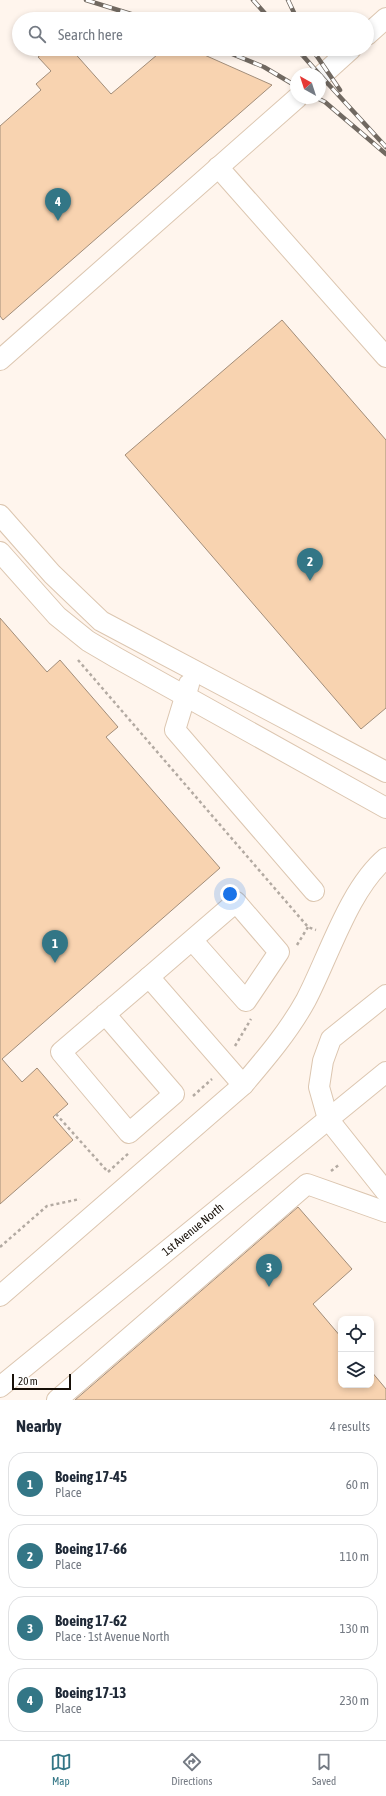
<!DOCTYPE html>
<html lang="en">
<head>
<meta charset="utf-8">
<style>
  :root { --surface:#fff; --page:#f6f6f7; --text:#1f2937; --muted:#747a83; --line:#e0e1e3; --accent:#337686 }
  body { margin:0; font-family:"Asap Condensed",sans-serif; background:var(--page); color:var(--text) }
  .controls { position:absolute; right:12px; bottom:12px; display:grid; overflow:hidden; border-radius:8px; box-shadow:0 2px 6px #0003 }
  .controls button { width:36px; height:36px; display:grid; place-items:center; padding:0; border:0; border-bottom:1px solid var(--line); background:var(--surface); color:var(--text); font:20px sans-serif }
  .compass { position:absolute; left:290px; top:68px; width:36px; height:36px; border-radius:50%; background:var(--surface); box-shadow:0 2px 6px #0003; rotate:321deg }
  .scale { position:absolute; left:12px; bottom:10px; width:59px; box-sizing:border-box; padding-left:4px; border:2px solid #171008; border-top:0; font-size:11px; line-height:14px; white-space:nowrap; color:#171008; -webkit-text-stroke:3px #fff; paint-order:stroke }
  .you { position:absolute; left:230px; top:894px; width:14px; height:14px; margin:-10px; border:3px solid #fff; border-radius:50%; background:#1a73e8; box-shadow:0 0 0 6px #1a73e833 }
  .badge { display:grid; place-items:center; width:26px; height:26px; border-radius:50%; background:var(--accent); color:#fff; font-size:13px; font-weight:700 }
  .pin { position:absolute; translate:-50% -33px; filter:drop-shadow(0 1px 2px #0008) }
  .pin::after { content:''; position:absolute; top:21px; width:14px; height:12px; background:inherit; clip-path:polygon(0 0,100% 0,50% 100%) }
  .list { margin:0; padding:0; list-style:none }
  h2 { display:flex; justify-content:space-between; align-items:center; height:52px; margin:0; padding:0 16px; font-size:17px }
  h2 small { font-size:13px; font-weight:400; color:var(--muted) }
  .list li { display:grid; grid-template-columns:26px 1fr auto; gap:12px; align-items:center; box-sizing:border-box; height:64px; margin:0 8px 8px; padding:0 8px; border:1px solid var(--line); border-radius:16px }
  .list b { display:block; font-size:15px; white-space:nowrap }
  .list p { margin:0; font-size:13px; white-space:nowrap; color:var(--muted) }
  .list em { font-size:13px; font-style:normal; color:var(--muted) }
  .icon { flex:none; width:22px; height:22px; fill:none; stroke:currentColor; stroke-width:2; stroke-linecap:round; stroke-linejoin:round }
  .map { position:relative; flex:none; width:386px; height:1400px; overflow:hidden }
  .search { position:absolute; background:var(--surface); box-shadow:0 2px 6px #0003; left:12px; right:12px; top:12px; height:44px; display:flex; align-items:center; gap:10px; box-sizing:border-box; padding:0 14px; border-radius:22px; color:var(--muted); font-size:15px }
  .sheet { height:340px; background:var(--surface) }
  nav { display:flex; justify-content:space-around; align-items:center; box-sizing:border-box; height:56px; border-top:1px solid var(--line); background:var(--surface); font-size:11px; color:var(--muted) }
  nav a { display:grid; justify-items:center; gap:2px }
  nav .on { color:var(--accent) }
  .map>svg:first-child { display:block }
  .building { fill:#f8d3b0; stroke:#a28d79 }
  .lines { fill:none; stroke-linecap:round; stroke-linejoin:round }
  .minor-casing { stroke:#dcc6b0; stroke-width:22 }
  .path { stroke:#b3aaa2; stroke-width:2.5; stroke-dasharray:3 3; stroke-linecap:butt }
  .minor { stroke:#fff; stroke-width:20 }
  .rail-casing { stroke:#716961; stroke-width:4.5 }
  .rail { stroke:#fff; stroke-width:3; stroke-dasharray:9; stroke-linecap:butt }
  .labels { text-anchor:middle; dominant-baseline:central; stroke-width:3; stroke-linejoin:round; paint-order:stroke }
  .street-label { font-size:12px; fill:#171008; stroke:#fff }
</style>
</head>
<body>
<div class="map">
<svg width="386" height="1400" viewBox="0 0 386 1400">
  <rect width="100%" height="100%" fill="#fff5ed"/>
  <path class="building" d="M48,49H71L111,94L164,49H191L272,85L3,320L0,316V126L41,90L36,84L51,71L38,57Z
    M282,320L386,440V708L361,729L125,455Z
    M0,618L47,672L60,660L118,727L106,737L220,868L2,1059L22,1082L37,1068L68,1104L53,1117L73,1140L0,1204Z
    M298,1207L352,1269L313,1304L341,1337V1385H371V1371L386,1389V1400H75Z"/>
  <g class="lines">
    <defs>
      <g id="minor">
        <path d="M367,35L386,18"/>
        <path d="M320,77L351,49"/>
        <path d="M218,167L386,357"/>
        <path d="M0,360L297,98"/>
        <path d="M0,515L52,574L101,621L386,772"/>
        <path d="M0,552L57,616L88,641L117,658L386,808"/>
        <path d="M189,684L175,730L314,891"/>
        <path d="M192,940L246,1001L279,952L236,902L149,977L243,1085"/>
        <path d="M386,995L331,1039L323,1061L319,1087L328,1119L386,1192"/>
        <path d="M105,1014L174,1094L129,1133L61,1052L149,977"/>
        <path d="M0,1296L243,1085C266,1058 289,1031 306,1000C329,956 349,889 386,858"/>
        <path id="s1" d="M0,1387L386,1072"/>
        <path d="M57,1400L307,1184L386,1212"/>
      </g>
    </defs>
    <use href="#minor" class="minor-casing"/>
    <path class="path" d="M78,660L308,927L316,930
      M297,945L308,927
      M235,1046L251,1019
      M193,1096L212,1079
      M56,1114L108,1172
      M331,1171L340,1164
      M108,1172L130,1152
      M0,1247L47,1206L80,1199"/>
    <use href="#minor" class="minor"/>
    <defs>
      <path id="rail" d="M86,0L147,19
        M253,0L270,19
        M288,0L297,19
        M220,49L264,67L296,86
        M297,49L319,74
        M312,49L340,90
        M320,75L386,147
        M317,98L325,102L386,154"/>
    </defs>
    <use href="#rail" class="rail-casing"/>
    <use href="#rail" class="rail"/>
  </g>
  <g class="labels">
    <g class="street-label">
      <text stroke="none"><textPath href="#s1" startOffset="249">1st Avenue North</textPath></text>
    </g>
  </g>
</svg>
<div class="controls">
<button><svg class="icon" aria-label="locate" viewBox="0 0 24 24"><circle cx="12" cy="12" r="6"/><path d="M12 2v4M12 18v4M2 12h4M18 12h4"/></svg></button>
<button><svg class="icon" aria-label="layers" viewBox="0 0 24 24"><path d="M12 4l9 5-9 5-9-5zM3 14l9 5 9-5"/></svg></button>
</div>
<svg class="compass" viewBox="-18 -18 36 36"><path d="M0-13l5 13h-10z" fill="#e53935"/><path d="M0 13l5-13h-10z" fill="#747a83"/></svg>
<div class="scale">20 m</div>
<div class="you"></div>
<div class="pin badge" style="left:55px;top:963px">1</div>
<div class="pin badge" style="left:310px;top:581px">2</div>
<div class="pin badge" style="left:269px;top:1287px">3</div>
<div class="pin badge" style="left:58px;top:221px">4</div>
<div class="search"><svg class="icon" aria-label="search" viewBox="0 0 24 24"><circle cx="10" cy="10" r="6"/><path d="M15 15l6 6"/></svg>Search here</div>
</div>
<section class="sheet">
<h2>Nearby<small>4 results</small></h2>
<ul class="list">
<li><span class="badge">1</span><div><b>Boeing 17-45</b><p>Place</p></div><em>60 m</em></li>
<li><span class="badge">2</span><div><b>Boeing 17-66</b><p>Place</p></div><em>110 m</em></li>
<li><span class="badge">3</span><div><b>Boeing 17-62</b><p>Place · 1st Avenue North</p></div><em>130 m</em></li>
<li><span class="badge">4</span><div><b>Boeing 17-13</b><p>Place</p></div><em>230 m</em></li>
</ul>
</section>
<nav>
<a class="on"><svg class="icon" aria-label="map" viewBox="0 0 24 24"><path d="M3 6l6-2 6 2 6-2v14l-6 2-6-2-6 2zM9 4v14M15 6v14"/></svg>Map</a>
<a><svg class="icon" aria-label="directions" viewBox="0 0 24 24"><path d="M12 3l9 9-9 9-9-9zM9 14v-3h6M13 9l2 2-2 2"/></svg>Directions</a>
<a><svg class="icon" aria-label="saved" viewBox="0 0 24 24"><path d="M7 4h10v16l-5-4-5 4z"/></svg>Saved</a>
</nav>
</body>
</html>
